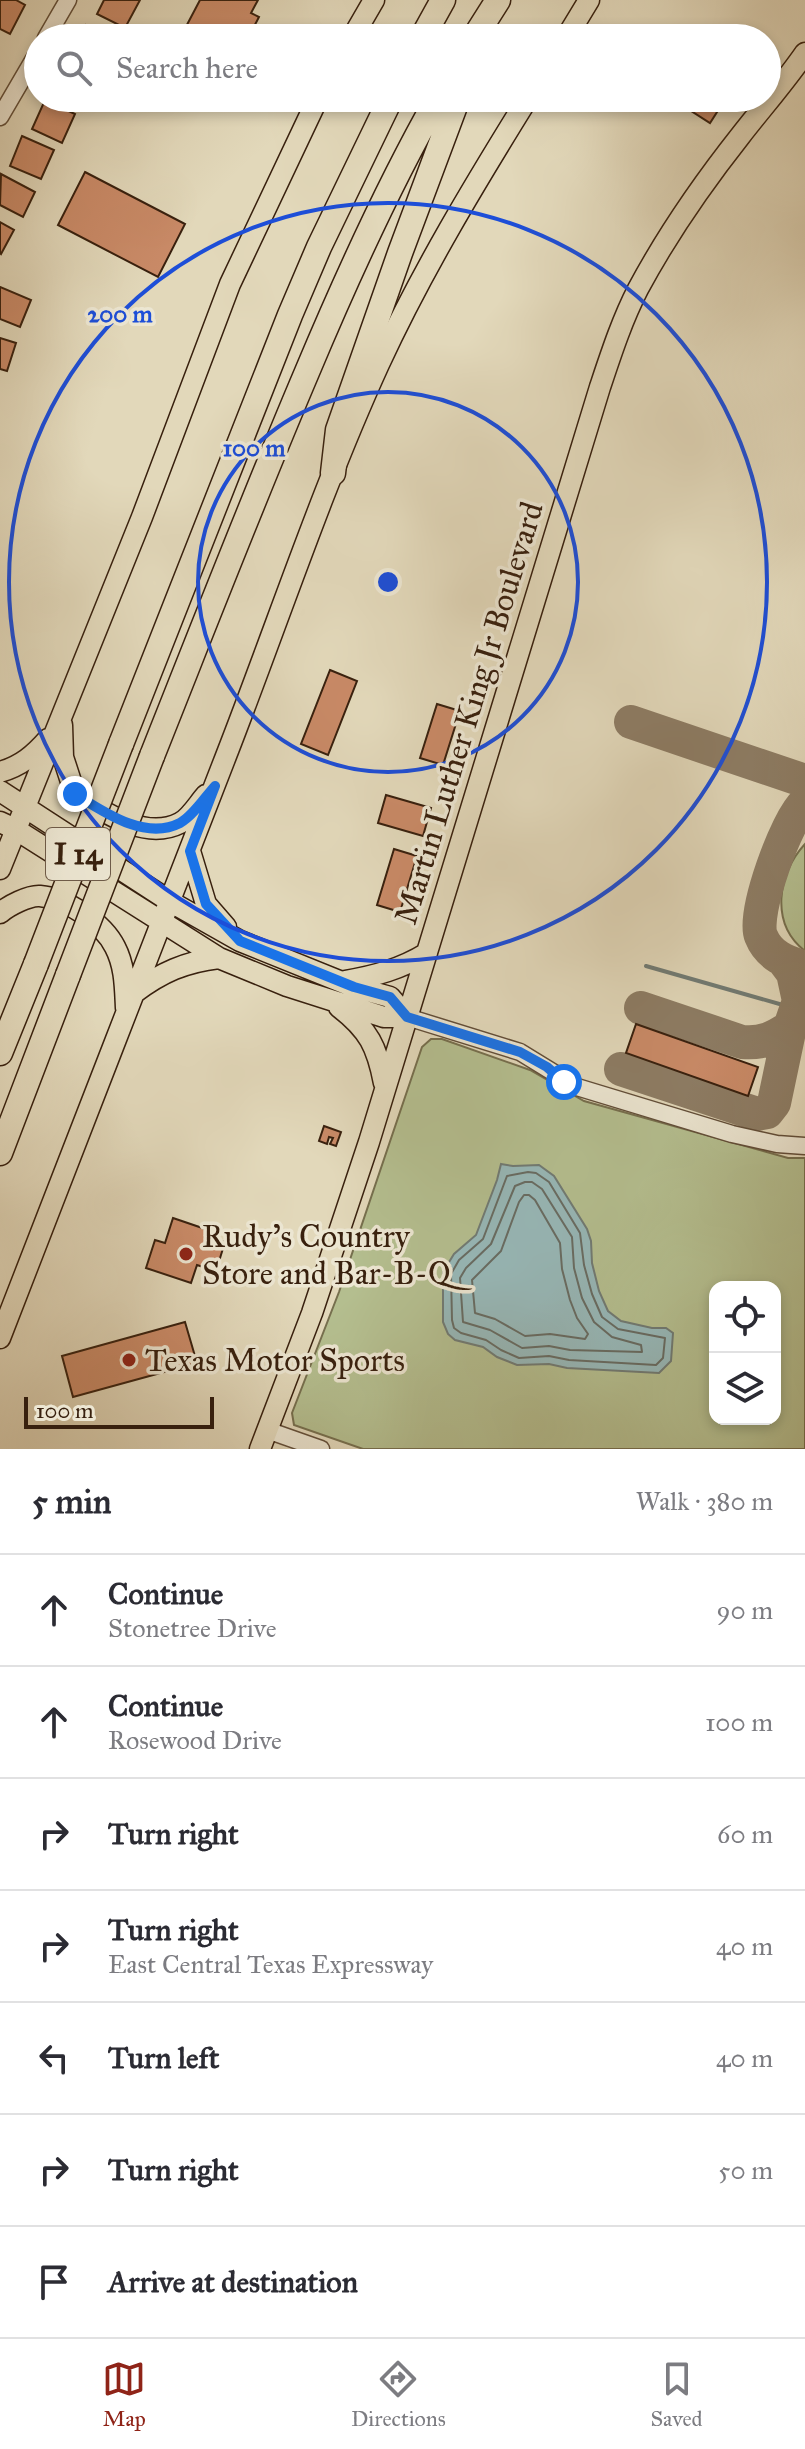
<!DOCTYPE html>
<html lang="en">
<head>
<meta charset="utf-8">
<style>
  :root { --surface:#fff; --page:#f7f7f7; --text:#2b2b33; --muted:#7c7c81; --line:#e1e1e2; --accent:#8f2418 }
  body { margin:0; font-family:"IM FELL Great Primer",serif; background:var(--page); color:var(--text) }
  .controls { position:absolute; right:24px; bottom:24px; display:grid; overflow:hidden; border-radius:16px; box-shadow:0 4px 12px #0003 }
  .controls button { width:72px; height:72px; display:grid; place-items:center; padding:0; border:0; border-bottom:2px solid var(--line); background:var(--surface); color:var(--text); font:40px sans-serif }
  .scale { position:absolute; left:24px; bottom:20px; width:190px; box-sizing:border-box; padding-left:8px; border:4px solid #38200e; border-top:0; font-size:22px; line-height:28px; white-space:nowrap; color:#38200e; -webkit-text-stroke:6px #ece6d2; paint-order:stroke }
  .stop { position:absolute; width:24px; height:24px; margin:-18px; border:6px solid #1a73e8; border-radius:50%; background:#fff }
  .stop.end { background:#1a73e8; border-color:#fff; box-shadow:0 2px 8px #0008 }
  .list { margin:0; padding:0; list-style:none }
  h2 { display:flex; justify-content:space-between; align-items:center; height:104px; margin:0; padding:0 32px; font-size:34px }
  h2 small { font-size:26px; font-weight:400; color:var(--muted) }
  .list li { display:grid; grid-template-columns:52px 1fr auto; gap:24px; align-items:center; box-sizing:border-box; height:112px; padding:0 32px; border-top:2px solid var(--line) }
  .list b { display:block; font-size:30px; white-space:nowrap }
  .list p { margin:0; font-size:26px; white-space:nowrap; color:var(--muted) }
  .list em { font-size:26px; font-style:normal; color:var(--muted) }
  .icon { flex:none; width:44px; height:44px; fill:none; stroke:currentColor; stroke-width:2; stroke-linecap:round; stroke-linejoin:round }
  .map { position:relative; flex:none; width:805px; height:1449px; overflow:hidden }
  .search { position:absolute; background:var(--surface); box-shadow:0 4px 12px #0003; left:24px; right:24px; top:24px; height:88px; display:flex; align-items:center; gap:20px; box-sizing:border-box; padding:0 28px; border-radius:44px; color:var(--muted); font-size:30px }
  .sheet { height:888px; background:var(--surface) }
  nav { display:flex; justify-content:space-around; align-items:center; box-sizing:border-box; height:112px; border-top:2px solid var(--line); background:var(--surface); font-size:22px; color:var(--muted) }
  nav a { display:grid; justify-items:center; gap:4px }
  nav .on { color:var(--accent) }
  .map>svg:first-child { display:block }
  .green { fill:#b4be8f; stroke:#766f4e; stroke-width:2; fill-rule:evenodd }
  .water { fill:#97b8b8; stroke:#717b74; stroke-width:2 }
  .lines { fill:none; stroke-linecap:round; stroke-linejoin:round }
  .shore { stroke:#686c63; stroke-width:2 }
  .stream { stroke:#717b74; stroke-width:4 }
  .taxiway { stroke:#8d7c64; stroke-width:34 }
  .building { fill:#c98a67; stroke:#38200e; stroke-width:2 }
  .minor-casing { stroke:#624e39; stroke-width:19 }
  .major-casing { stroke:#38200e; stroke-width:23 }
  .highway-casing { stroke:#38200e; stroke-width:27 }
  .minor { stroke:#ece6d2; stroke-width:16 }
  .major { stroke:#e2d8ba; stroke-width:20 }
  .highway { stroke:#e2d8ba; stroke-width:24 }
  .highway-bridge-casing { stroke:#38200e; stroke-width:27; stroke-linecap:butt }
  .highway-bridge { stroke:#e2d8ba; stroke-width:24 }
  .route { stroke:#1a73e8; stroke-width:10 }
  .ring { fill:none; stroke:#1d4ed8; stroke-width:4 }
  .poi-dot { fill:#8f2418; stroke:#ece6d2; stroke-width:3 }
  .labels { text-anchor:middle; dominant-baseline:central; stroke-width:7; stroke-linejoin:round; paint-order:stroke }
  .shield { fill:#ece6d2; stroke:#6e5b49; stroke-width:2 }
  .shield-label { font-size:30px; font-weight:bold; fill:#38200e }
  .street-label { font-size:32px; fill:#38200e; stroke:#ece6d2 }
  .poi-label { font-size:32px; fill:#38200e; stroke:#ece6d2; text-anchor:start }
  .centre { fill:#1d4ed8; stroke:#ece6d2; stroke-width:4 }
  .ring-label { font-size:24px; text-anchor:middle; font-weight:bold; fill:#1d4ed8; stroke:#ece6d2; stroke-width:7; stroke-linejoin:round; paint-order:stroke }
</style>
</head>
<body>
<div class="map">
<svg width="805" height="1449" viewBox="0 0 805 1449">
  <rect width="100%" height="100%" fill="#e2d8ba"/>
  <filter id="stains"><feTurbulence type="fractalNoise" baseFrequency=".0025" numOctaves="4"/><feColorMatrix values="0 0 0 0 .2 0 0 0 0 .09 0 0 0 0 .02 0 0 0 .5 -.17"/></filter>
  <radialGradient id="worn" r=".72"><stop offset=".6" stop-color="#630" stop-opacity="0"/><stop offset="1" stop-color="#630" stop-opacity=".3"/></radialGradient>
  <path class="green" d="M805,844V951C770,924 777,874 805,844Z
    M431,1039H442L530,1070L584,1101L788,1158H805V1449H363L294,1425L292,1413L339,1292L422,1047ZM715,1287H775V1419H715Z"/>
  <path class="water" d="M501,1164L513,1166L539,1165L554,1176L587,1229L591,1241L592,1263L599,1291L608,1311L621,1321L652,1328H666L673,1333L671,1361L659,1373L567,1368L549,1364L517,1365L497,1357L483,1347L455,1340L448,1334L443,1322V1272L454,1254L476,1235L497,1180Z"/>
  <g class="lines">
    <path class="shore" d="M528,1172L536,1173L549,1182L580,1233L584,1265L592,1294L602,1317L618,1329L665,1338L663,1358L656,1365L569,1360L549,1356L519,1358L501,1350L486,1340L461,1333L454,1328L452,1320L451,1274L459,1260L483,1239L507,1176Z
      M525,1182H532L542,1189L572,1237L574,1268L582,1298L594,1322L612,1337L641,1345L642,1352L570,1350L549,1346L522,1348L490,1330L463,1322L460,1278L466,1268L491,1244L515,1186Z
      M529,1195L535,1200L560,1243L562,1269L570,1300L577,1318L588,1334L585,1339L550,1334L525,1336L495,1319L475,1313L472,1280L501,1251L519,1202L524,1195Z"/>
    <path class="stream" d="M646,966L783,1005"/>
    <path class="taxiway" d="M631,722L805,781
      M805,968C786,962 769,956 761,936C752,914 787,818 805,803
      M641,1008L742,1042C762,1044 774,1038 790,1027
      M621,1069L757,1114L767,1112L774,1103L790,1027L799,1001L793,973L784,961"/>
  </g>
  <path class="building" d="M0,0H16L25,5L10,34L0,29Z
    M104,0H140L125,28L97,14Z
    M200,0H258L251,13L259,17L248,38H180Z
    M86,25L118,34L117,38H82Z
    M671,98H726L710,123Z
    M45,100L75,114L62,143L32,129Z
    M22,136L54,150L41,179L10,166Z
    M85,172L185,224L158,277L58,225Z
    M1,174L35,192L23,217L0,205Z
    M0,222L14,230L1,254L0,253Z
    M0,287L31,300L20,327L0,319Z
    M0,338L16,343L7,371L0,369Z
    M330,670L357,681L328,755L301,744Z
    M437,704L460,711L443,765L420,758Z
    M386,795L431,808L423,836L378,823Z
    M394,849L417,856L400,912L377,905Z
    M636,1024L758,1067L748,1096L626,1053Z
    M324,1126L341,1132L336,1146L330,1144L333,1138L329,1137L327,1144L319,1141Z
    M173,1218L214,1232L212,1238L225,1242L216,1271L197,1265L191,1283L146,1268L155,1240L165,1243Z
    M185,1322L197,1363L73,1397L62,1356Z"/>
  <g class="lines">
    <defs>
      <path id="minor" d="M46,38L68,0
        M0,117L38,52
        M407,1017L520,1052L577,1087L732,1134L777,1144L805,1146
        M267,1430L321,1449"/>
      <path id="major" d="M352,38L374,0
        M566,38L589,0
        M62,725L63,757L75,794C104,812 145,841 180,823C190,818 198,804 206,795
        M0,772C21,766 34,755 48,739
        M0,791L171,902L240,941L354,987L390,997L407,1017
        M0,822L15,829L219,958L287,986L384,1017H407
        M190,851L206,904L226,927
        M0,869L142,517L230,284L318,98
        M0,913C8,906 29,895 40,896C66,898 103,923 115,947C125,966 125,987 126,1008
        M345,981C375,976 401,969 427,953
        M134,993C162,972 185,962 219,958
        M339,1007C369,1030 377,1047 384,1083
        M0,1338C75,1144 151,950 226,756C277,625 321,491 379,364C422,271 474,185 528,98
        M260,1449L312,1313L369,1142L600,387C611,354 622,320 638,289C667,235 703,183 741,135C762,108 785,82 805,53"/>
      <path id="highway" d="M422,38L443,0
        M474,38L498,0
        M333,473L338,430L400,253L458,98
        M121,744L290,315L319,247L391,98
        M152,756C203,628 253,499 307,372C346,279 388,186 438,98
        M0,1053L36,964
        M0,1153L68,975"/>
    </defs>
    <use href="#minor" class="minor-casing"/>
    <use href="#major" class="major-casing"/>
    <use href="#highway" class="highway-casing"/>
    <use href="#minor" class="minor"/>
    <use href="#major" class="major"/>
    <use href="#highway" class="highway"/>
    <defs>
      <path id="highway-bridge" d="M36,964L121,744
        M68,975L152,756"/>
    </defs>
    <use href="#highway-bridge" class="highway-bridge-casing"/>
    <use href="#highway-bridge" class="highway-bridge"/>
  </g>
  <g class="lines">
    <path class="route" d="M75,794C104,812 145,841 180,823C193,816 205,797 215,786L190,851L206,904L240,941L354,987L390,997L407,1017L520,1052L547,1067L564,1082"/>
  </g>
  <g class="ring">
    <circle cx="388" cy="582" r="190"/>
    <circle cx="388" cy="582" r="379"/>
  </g>
  <g class="poi-dot">
    <circle cx="186" cy="1254" r="8"/>
    <circle cx="129" cy="1360" r="8"/>
  </g>
  <g class="labels">
    <rect class="shield" x="46" y="828" width="64" height="52" rx="6"/>
    <g class="shield-label">
      <text x="78" y="854">I 14</text>
    </g>
    <g class="street-label">
      <text transform="translate(469 713) rotate(-73)">Martin Luther King Jr Boulevard</text>
    </g>
    <g class="poi-label">
      <text x="202" y="1236">Rudy's Country<tspan x="202" dy="37">Store and Bar-B-Q</tspan></text>
      <text x="145" y="1360">Texas Motor Sports</text>
    </g>
  </g>
  <circle cx="388" cy="582" r="12" class="centre"/>
  <g class="ring-label">
    <text x="120" y="322">200 m</text>
    <text x="254" y="456">100 m</text>
  </g>
  <rect width="100%" height="100%" filter="url(#stains)"/>
  <rect width="100%" height="100%" fill="url(#worn)"/>
</svg>
<div class="controls">
<button><svg class="icon" aria-label="locate" viewBox="0 0 24 24"><circle cx="12" cy="12" r="6"/><path d="M12 2v4M12 18v4M2 12h4M18 12h4"/></svg></button>
<button><svg class="icon" aria-label="layers" viewBox="0 0 24 24"><path d="M12 4l9 5-9 5-9-5zM3 14l9 5 9-5"/></svg></button>
</div>
<div class="scale">100 m</div>
<div class="stop" style="left:564px;top:1082px"></div>
<div class="stop end" style="left:75px;top:794px"></div>
<div class="search"><svg class="icon" aria-label="search" viewBox="0 0 24 24"><circle cx="10" cy="10" r="6"/><path d="M15 15l6 6"/></svg>Search here</div>
</div>
<section class="sheet">
<h2>5 min<small>Walk · 380 m</small></h2>
<ul class="list">
<li><svg class="icon" aria-label="ahead" viewBox="0 0 24 24"><path d="M12 20V5M6 11l6-6 6 6"/></svg><div><b>Continue</b><p>Stonetree Drive</p></div><em>90 m</em></li>
<li><svg class="icon" aria-label="ahead" viewBox="0 0 24 24"><path d="M12 20V5M6 11l6-6 6 6"/></svg><div><b>Continue</b><p>Rosewood Drive</p></div><em>100 m</em></li>
<li><svg class="icon" aria-label="right" viewBox="0 0 24 24"><path d="M7 20v-9h11M14 6l5 5-5 5"/></svg><div><b>Turn right</b></div><em>60 m</em></li>
<li><svg class="icon" aria-label="right" viewBox="0 0 24 24"><path d="M7 20v-9h11M14 6l5 5-5 5"/></svg><div><b>Turn right</b><p>East Central Texas Expressway</p></div><em>40 m</em></li>
<li><svg class="icon" aria-label="left" viewBox="0 0 24 24"><path d="M17 20v-9H6M10 6l-5 5 5 5"/></svg><div><b>Turn left</b></div><em>40 m</em></li>
<li><svg class="icon" aria-label="right" viewBox="0 0 24 24"><path d="M7 20v-9h11M14 6l5 5-5 5"/></svg><div><b>Turn right</b></div><em>50 m</em></li>
<li><svg class="icon" aria-label="arrive" viewBox="0 0 24 24"><path d="M6 21V4h12l-3 4 3 4H6"/></svg><div><b>Arrive at destination</b></div></li>
</ul>
</section>
<nav>
<a class="on"><svg class="icon" aria-label="map" viewBox="0 0 24 24"><path d="M3 6l6-2 6 2 6-2v14l-6 2-6-2-6 2zM9 4v14M15 6v14"/></svg>Map</a>
<a><svg class="icon" aria-label="directions" viewBox="0 0 24 24"><path d="M12 3l9 9-9 9-9-9zM9 14v-3h6M13 9l2 2-2 2"/></svg>Directions</a>
<a><svg class="icon" aria-label="saved" viewBox="0 0 24 24"><path d="M7 4h10v16l-5-4-5 4z"/></svg>Saved</a>
</nav>
</body>
</html>
